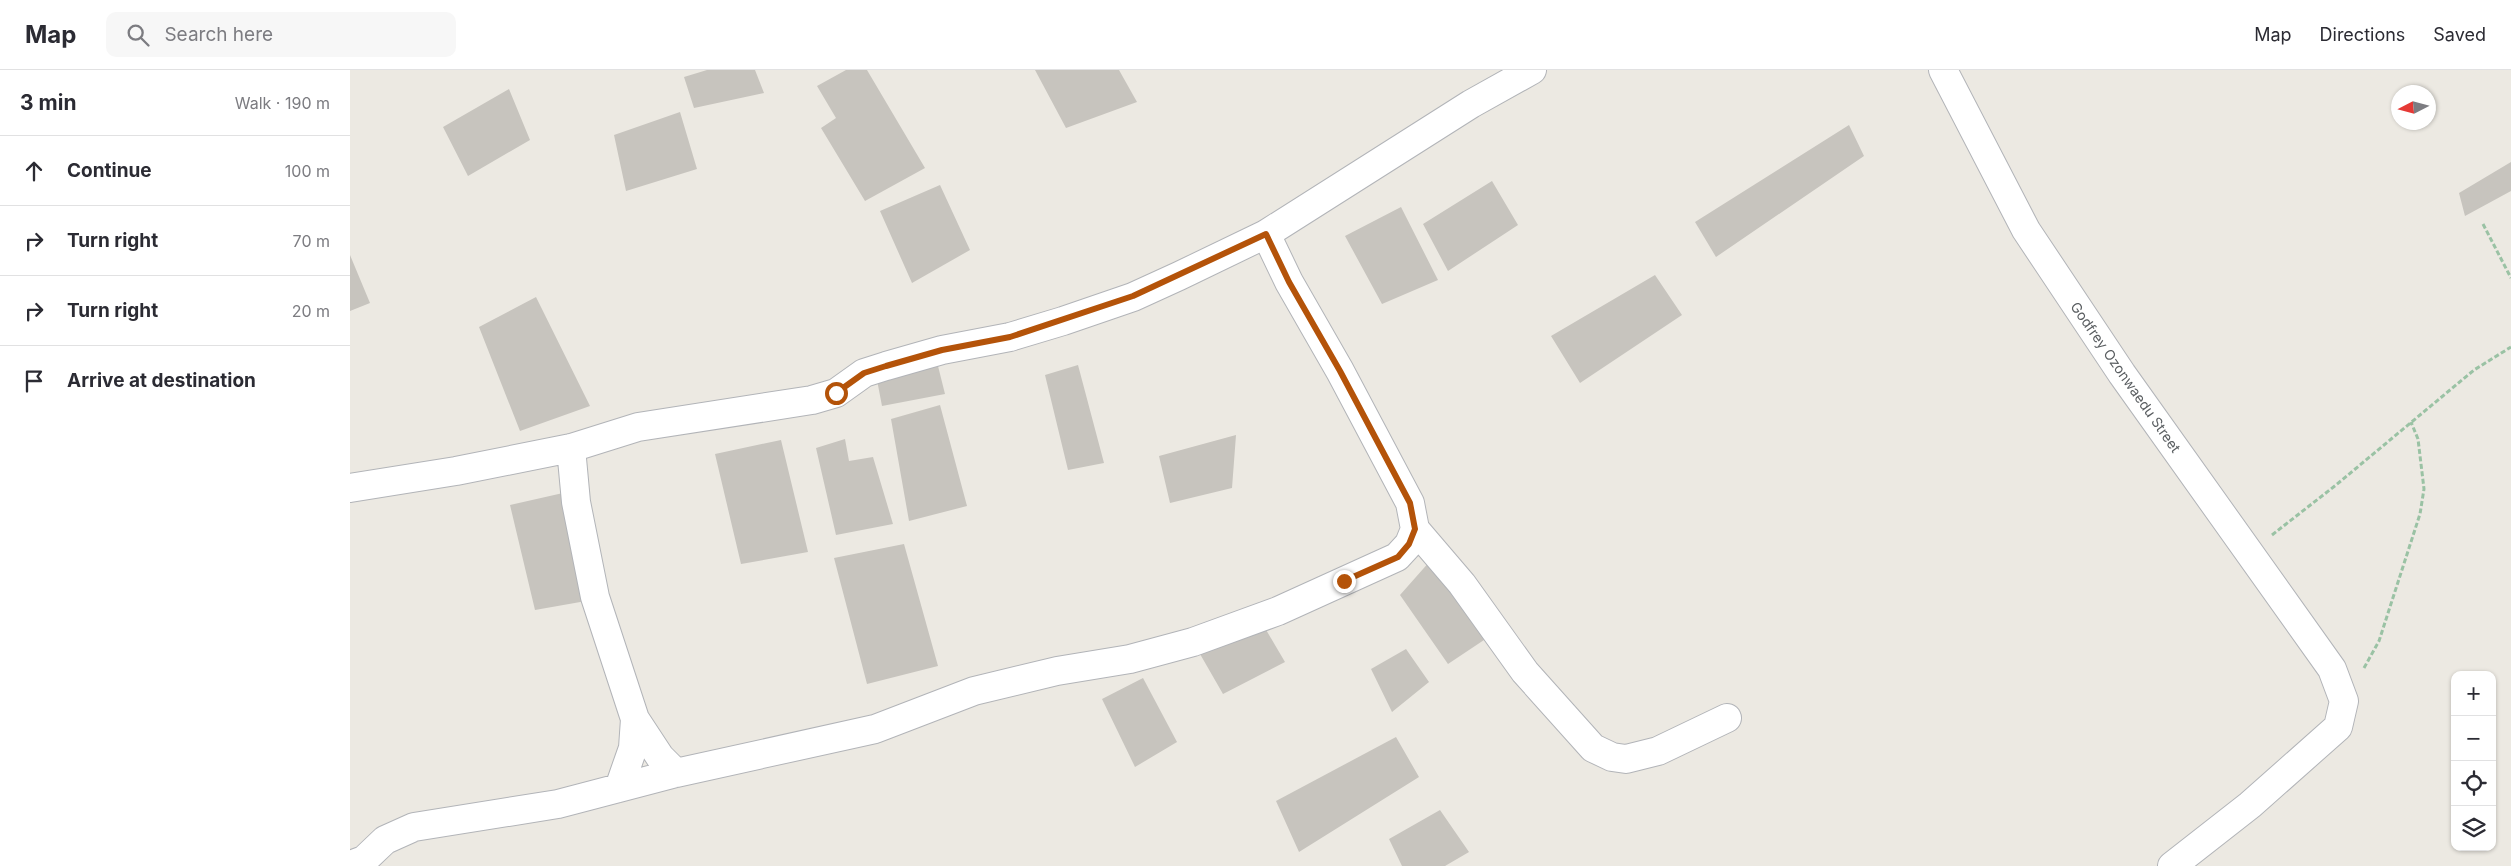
<!DOCTYPE html>
<html lang="en">
<head>
<meta charset="utf-8">
<style>
  :root { --surface:#fff; --page:#f7f7f7; --text:#2b2b33; --muted:#7c7c81; --line:#e1e1e2 }
  body { margin:0; font-family:Inter,sans-serif; background:var(--page); color:var(--text) }
  .controls { position:absolute; right:15px; bottom:15px; display:grid; overflow:hidden; border-radius:10px; box-shadow:0 1px 4px #0004 }
  .controls button { width:45px; height:45px; display:grid; place-items:center; padding:0; border:0; border-bottom:1px solid var(--line); background:var(--surface); color:var(--text); font:25px sans-serif }
  .compass { position:absolute; left:2041px; top:15px; width:45px; height:45px; border-radius:50%; background:var(--surface); box-shadow:0 1px 4px #0004; rotate:264deg }
  .stop { position:absolute; width:15px; height:15px; margin:-11px; border:4px solid #b45309; border-radius:50%; background:#fff }
  .stop.end { background:#b45309; border-color:#fff; box-shadow:0 1px 5px #0008 }
  .list { margin:0; padding:0; list-style:none }
  h2 { display:flex; justify-content:space-between; align-items:center; height:65px; margin:0; padding:0 20px; font-size:21px }
  h2 small { font-size:16px; font-weight:400; color:var(--muted) }
  .list li { display:grid; grid-template-columns:32px 1fr auto; gap:15px; align-items:center; box-sizing:border-box; height:70px; padding:0 20px; border-top:1px solid var(--line) }
  .list b { display:block; font-size:19px; white-space:nowrap }
  .list em { font-size:16px; font-style:normal; color:var(--muted) }
  .icon { flex:none; width:28px; height:28px; fill:none; stroke:currentColor; stroke-width:2; stroke-linecap:round; stroke-linejoin:round }
  .map { position:relative; flex:none; width:2161px; height:796px; overflow:hidden }
  header { display:flex; align-items:center; gap:30px; box-sizing:border-box; height:70px; padding:0 25px; background:var(--surface); border-bottom:1px solid var(--line) }
  header strong { font-size:24px }
  nav { display:flex; gap:28px; margin-inline-start:auto; font-size:18px }
  .search { width:350px; height:45px; background:var(--page); display:flex; align-items:center; gap:12px; box-sizing:border-box; padding:0 18px; border-radius:10px; color:var(--muted); font-size:19px }
  main { display:flex }
  aside { flex:1; background:var(--surface) }
  .map>svg:first-child { display:block }
  .building { fill:#c7c4be }
  .lines { fill:none; stroke-linecap:round; stroke-linejoin:round }
  .minor-casing { stroke:#b2b4b8; stroke-width:30 }
  .path { stroke:#9ac2a4; stroke-width:3; stroke-dasharray:5 2.5; stroke-linecap:butt }
  .minor { stroke:#fff; stroke-width:28 }
  .route { stroke:#b45309; stroke-width:6 }
  .labels { text-anchor:middle; dominant-baseline:central; stroke-width:4; stroke-linejoin:round; paint-order:stroke }
  .street-label { font-size:14px; fill:#5a5e61; stroke:#fff }
</style>
</head>
<body>
<header>
<strong>Map</strong>
<div class="search"><svg class="icon" aria-label="search" viewBox="0 0 24 24"><circle cx="10" cy="10" r="6"/><path d="M15 15l6 6"/></svg>Search here</div>
<nav><a>Map</a><a>Directions</a><a>Saved</a></nav>
</header>
<main>
<aside>
<h2>3 min<small>Walk · 190 m</small></h2>
<ul class="list">
<li><svg class="icon" aria-label="ahead" viewBox="0 0 24 24"><path d="M12 20V5M6 11l6-6 6 6"/></svg><div><b>Continue</b></div><em>100 m</em></li>
<li><svg class="icon" aria-label="right" viewBox="0 0 24 24"><path d="M7 20v-9h11M14 6l5 5-5 5"/></svg><div><b>Turn right</b></div><em>70 m</em></li>
<li><svg class="icon" aria-label="right" viewBox="0 0 24 24"><path d="M7 20v-9h11M14 6l5 5-5 5"/></svg><div><b>Turn right</b></div><em>20 m</em></li>
<li><svg class="icon" aria-label="arrive" viewBox="0 0 24 24"><path d="M6 21V4h12l-3 4 3 4H6"/></svg><div><b>Arrive at destination</b></div></li>
</ul>
</aside>
<div class="map">
<svg width="2161" height="796" viewBox="0 0 2161 796">
  <rect width="100%" height="100%" fill="#ece9e2"/>
  <path class="building" d="M357,0H405L414,23L344,38L334,7Z
    M496,0H517L575,98L515,131L471,58L486,48L467,16Z
    M685,0H769L787,32L716,58Z
    M159,19L180,70L118,106L93,57Z
    M330,42L347,99L276,121L264,65Z
    M1499,55L1514,86L1366,187L1345,152Z
    M2161,92V121L2115,146L2109,123Z
    M1142,111L1168,155L1098,201L1073,154Z
    M590,115L620,180L562,213L530,141Z
    M1051,137L1088,210L1032,234L995,166Z
    M0,185L20,233L0,241Z
    M1305,205L1332,245L1230,313L1201,266Z
    M186,227L240,336L170,361L129,257Z
    M728,295L754,393L718,400L695,305Z
    M588,296L595,324L532,336L527,310Z
    M590,335L617,436L559,451L541,349Z
    M886,365L882,418L820,433L809,386Z
    M495,369L499,391L523,387L543,454L486,465L466,378Z
    M431,370L458,482L391,494L365,384Z
    M213,423L236,531L185,540L160,435Z
    M554,474L588,596L517,614L484,488Z
    M1081,490L1140,566L1098,594L1050,525Z
    M915,558L935,592L873,624L850,584Z
    M1056,579L1079,612L1042,642L1021,599Z
    M793,608L827,672L785,697L752,629Z
    M1046,667L1069,707L949,782L926,731Z
    M1090,740L1119,782L1095,796H1052L1039,769Z"/>
  <g class="lines">
    <defs>
      <path id="minor" d="M1593,0L1676,160L1772,304L1982,599L1994,631L1988,657L1900,735L1822,796
        M916,164L939,212L990,301L1060,433L1065,459L1112,514L1175,602L1243,678L1262,687L1276,689L1308,681L1377,648
        M221,378L226,432L245,527L285,649L310,687L326,703
        M0,418L106,401L221,378L288,357L462,330L486,323L514,303L536,296L592,280L660,267L713,251L783,227L829,206L916,164L1121,34L1182,0
        M269,718L283,678L285,649
        M0,795L14,790L35,770L64,757L208,734L326,703L525,659L624,621L707,601L780,589L843,572L928,541L1047,487L1059,474L1065,459"/>
    </defs>
    <use href="#minor" class="minor-casing"/>
    <path class="path" d="M2133,154L2161,208
      M1922,465L1986,415L2124,300L2161,277
      M2014,598L2029,571L2070,444L2074,419L2068,369L2061,352"/>
    <use href="#minor" class="minor"/>
  </g>
  <g class="lines">
    <path class="route" d="M486,323L514,303L536,296L592,280L660,267L783,226L916,164L939,212L990,301L1060,433L1065,459L1059,474L1048,487L994,511"/>
  </g>
  <g class="labels">
    <g class="street-label">
      <text transform="translate(1776 307) rotate(55)">Godfrey Ozonwaedu Street</text>
    </g>
  </g>
</svg>
<div class="controls">
<button>+</button>
<button>−</button>
<button><svg class="icon" aria-label="locate" viewBox="0 0 24 24"><circle cx="12" cy="12" r="6"/><path d="M12 2v4M12 18v4M2 12h4M18 12h4"/></svg></button>
<button><svg class="icon" aria-label="layers" viewBox="0 0 24 24"><path d="M12 4l9 5-9 5-9-5zM3 14l9 5 9-5"/></svg></button>
</div>
<svg class="compass" viewBox="-18 -18 36 36"><path d="M0-13l5 13h-10z" fill="#e53935"/><path d="M0 13l5-13h-10z" fill="#7c7c81"/></svg>
<div class="stop" style="left:486px;top:323px"></div>
<div class="stop end" style="left:994px;top:511px"></div>
</div>
</main>
</body>
</html>
